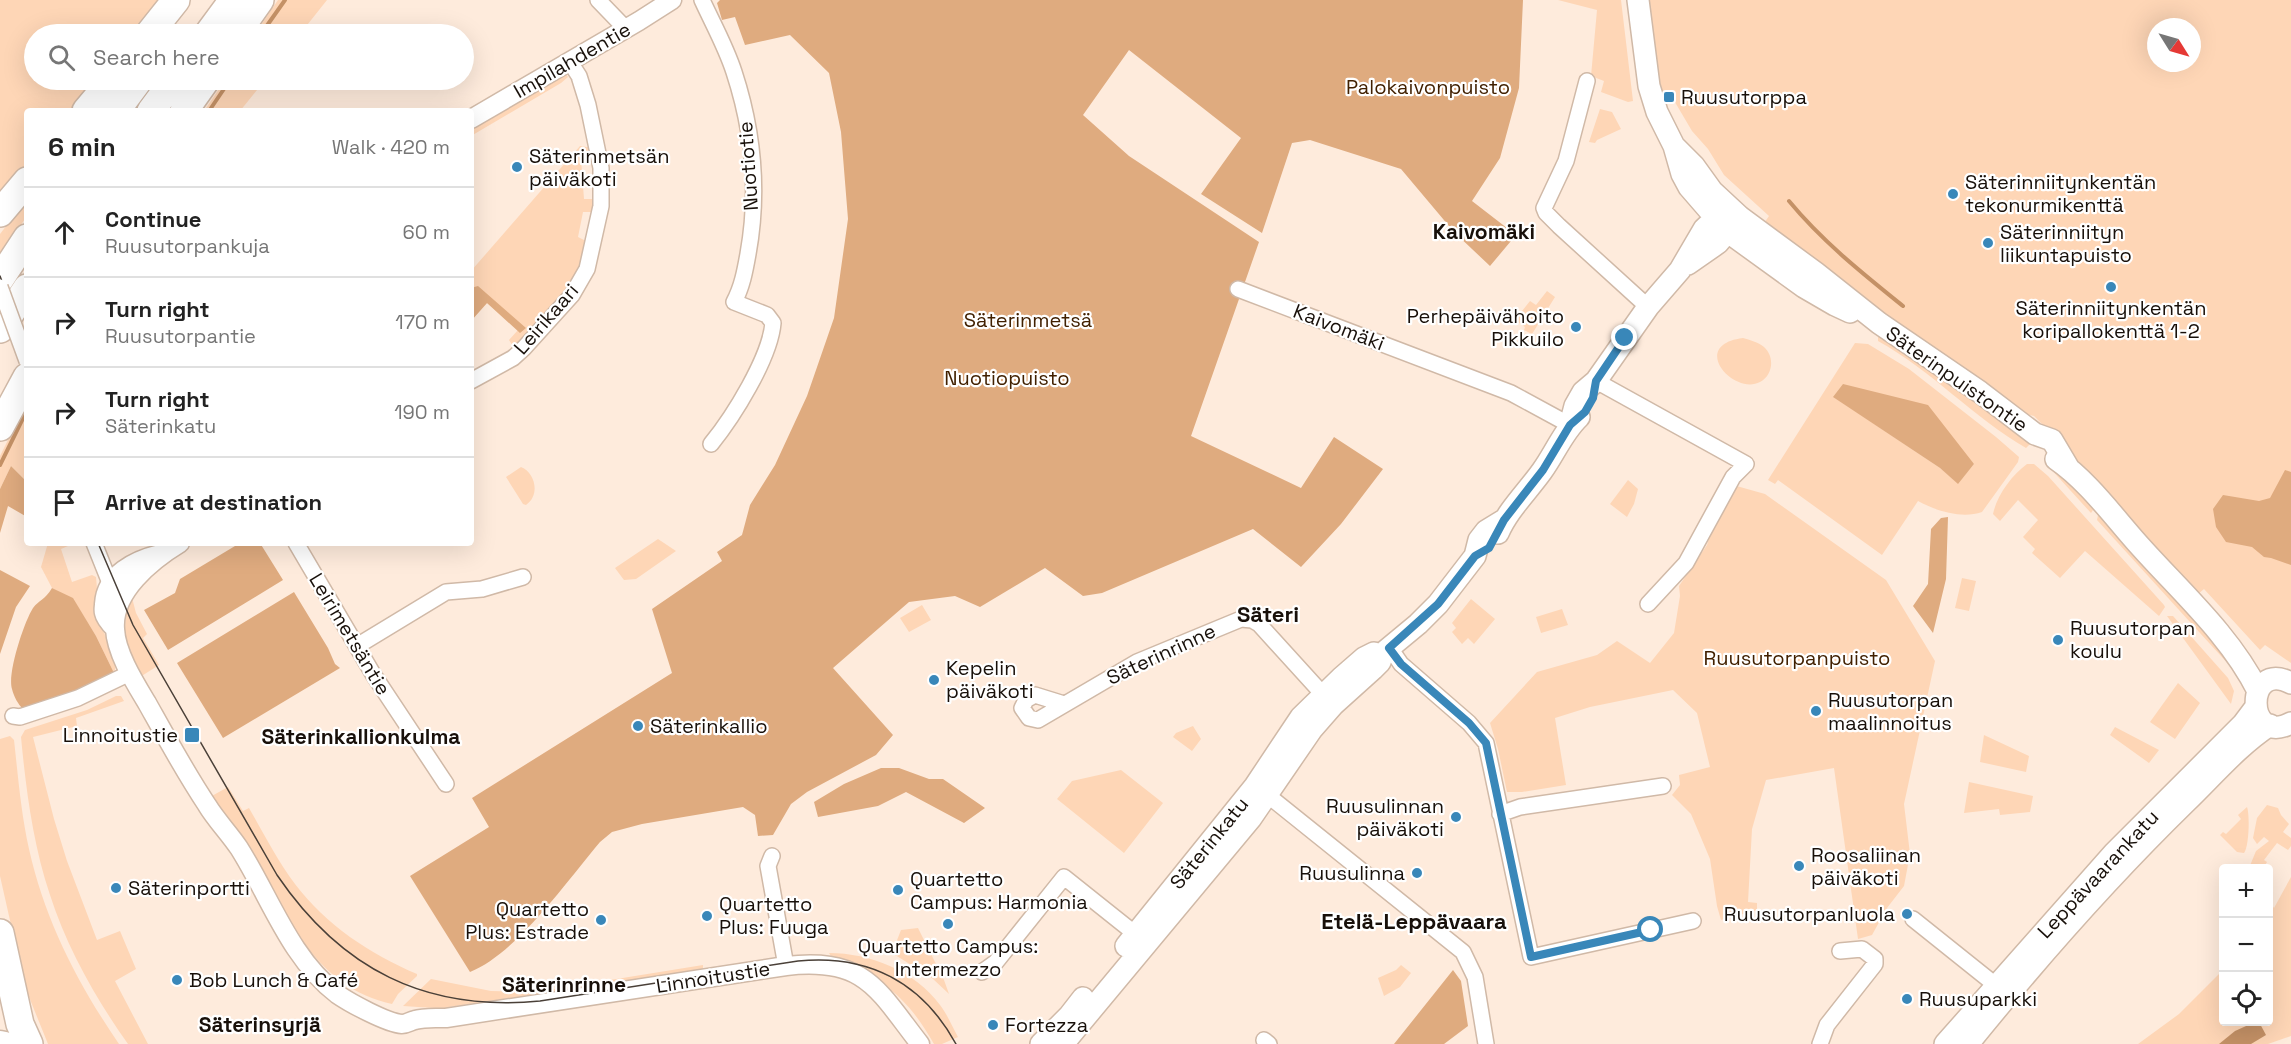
<!DOCTYPE html>
<html lang="en">
<head>
<meta charset="utf-8">
<style>
  :root { --surface:#fff; --page:#f2f2f2; --text:#222; --muted:#767676; --line:#e0e0e0 }
  body { margin:0; font-family:"Space Grotesk",sans-serif; background:var(--page); color:var(--text) }
  .controls { position:absolute; right:18px; bottom:18px; display:grid; overflow:hidden; border-radius:6px; box-shadow:0 6px 24px #0002 }
  .controls button { width:54px; height:54px; display:grid; place-items:center; padding:0; border:0; border-bottom:2px solid var(--line); background:var(--surface); color:var(--text); font:30px sans-serif }
  .compass { position:absolute; left:2147px; top:18px; width:54px; height:54px; border-radius:50%; background:var(--surface); box-shadow:0 6px 24px #0002; rotate:127deg }
  .stop { position:absolute; width:18px; height:18px; margin:-14px; border:4px solid #3987b9; border-radius:50%; background:#fff }
  .stop.end { background:#3987b9; border-color:#fff; box-shadow:0 2px 6px #0008 }
  .list { margin:0; padding:0; list-style:none }
  h2 { display:flex; justify-content:space-between; align-items:center; height:78px; margin:0; padding:0 24px; font-size:26px }
  h2 small { font-size:20px; font-weight:400; color:var(--muted) }
  .list li { display:grid; grid-template-columns:39px 1fr auto; gap:18px; align-items:center; box-sizing:border-box; height:90px; padding:0 24px; border-top:2px solid var(--line) }
  .list b { display:block; font-size:22px; white-space:nowrap }
  .list p { margin:0; font-size:20px; white-space:nowrap; color:var(--muted) }
  .list em { font-size:20px; font-style:normal; color:var(--muted) }
  .icon { flex:none; width:33px; height:33px; fill:none; stroke:currentColor; stroke-width:2; stroke-linecap:round; stroke-linejoin:round }
  .map { position:relative; flex:none; width:2291px; height:1044px; overflow:hidden }
  .search { position:absolute; background:var(--surface); box-shadow:0 6px 24px #0002; left:24px; top:24px; width:450px; height:66px; display:flex; align-items:center; gap:15px; box-sizing:border-box; padding:0 21px; border-radius:33px; color:var(--muted); font-size:22px }
  .panel { position:absolute; background:var(--surface); box-shadow:0 6px 24px #0002; left:24px; top:108px; width:450px; height:438px; border-radius:6px }
  .map>svg:first-child { display:block }
  .green { fill:#fed6b6; fill-rule:evenodd }
  .forest { fill:#dfab7f }
  .water { fill:#c49166 }
  .lines { fill:none; stroke-linecap:round; stroke-linejoin:round }
  .stream { stroke:#c49166; stroke-width:4 }
  .minor-casing { stroke:#d0b9a7; stroke-width:18 }
  .tertiary-casing { stroke:#d0b9a7; stroke-width:21 }
  .secondary-casing { stroke:#d0b9a7; stroke-width:24 }
  .trunk-casing { stroke:#d0b9a7; stroke-width:27 }
  .motorway-casing { stroke:#d0b9a7; stroke-width:30 }
  .minor { stroke:#fff; stroke-width:15 }
  .tertiary { stroke:#fff; stroke-width:18 }
  .secondary { stroke:#fff; stroke-width:21 }
  .trunk { stroke:#fff; stroke-width:24 }
  .motorway { stroke:#fff; stroke-width:27 }
  .tram { stroke:#4a4038; stroke-width:1.5 }
  .minor-bridge-casing { stroke:#d0b9a7; stroke-width:18; stroke-linecap:butt }
  .minor-bridge { stroke:#fff; stroke-width:15 }
  .route { stroke:#3987b9; stroke-width:8 }
  .poi-dot { fill:#3987b9; stroke:#fff; stroke-width:2 }
  .labels { text-anchor:middle; dominant-baseline:central; stroke-width:4.5; stroke-linejoin:round; paint-order:stroke }
  .street-label { font-size:20px; fill:#18100a; stroke:#fff }
  .park-label { font-size:20px; fill:#412000; stroke:#fff }
  .poi-label { font-size:20px; fill:#18100a; stroke:#fff; text-anchor:start }
  .neighbourhood-label { font-size:21px; font-weight:bold; fill:#18100a; stroke:#fff }
  .quarter-label { font-size:22px; font-weight:bold; fill:#18100a; stroke:#fff }
</style>
</head>
<body>
<div class="map">
<svg width="2291" height="1044" viewBox="0 0 2291 1044">
  <rect width="100%" height="100%" fill="#feebdc"/>
  <path class="green" d="M0,0H166L140,34H34V80H103L76,111H27V168L0,197Z
    M278,0H327L300,34H255Z
    M1558,0H1621L1633,101L1628,102L1601,92L1604,81L1591,76L1597,10Z
    M1647,0H2291V663L2265,645L2260,650L2204,589L2198,594L2164,564L2059,441L2034,416L2021,413L1762,226L1769,216L1724,175L1708,149L1692,131L1669,92L1663,94L1657,76ZM2156,27H2192V63H2156Z
    M566,74L568,77L561,83L471,136V126Z
    M225,80H265L240,111H204Z
    M1600,109L1612,112L1621,129L1597,140L1595,143L1589,142Z
    M580,146L593,148V160L581,159L584,199H595L593,212H583L578,237L588,242L581,266L562,296L514,348L509,340L518,330L487,303L471,321V271Z
    M27,199V216L0,255V234Z
    M1547,291L1555,297L1532,334L1524,330L1525,327L1515,320L1530,301L1536,305Z
    M1878,332L1980,402L2031,443L2026,448C1973,417 1932,371 1878,341Z
    M1743,338C1750,340 1758,342 1764,347C1775,357 1773,375 1760,382C1734,396 1688,345 1743,338Z
    M1855,343L1868,344L1909,369L1996,437L2019,457L2018,462L1982,512C1962,519 1936,511 1918,501L1882,555L1778,480L1775,484L1768,480ZM1834,397L1974,464L1958,483L1940,468Z
    M27,402V482L11,466L0,489V456Z
    M2027,464H2034L2048,476L2164,605L2165,607L2159,616L2085,551L2060,578L2032,553L2035,549L2023,537L2038,520L2018,500L2000,521L1993,514C1997,495 2012,475 2027,464Z
    M2052,464L2086,498L2234,664L2231,667L2097,520L2098,515L2093,510L2091,513L2049,467Z
    M521,467C536,473 540,496 526,505L523,504L506,477Z
    M1628,480L1638,489L1634,504L1627,517L1610,504Z
    M1733,485L1765,494L1886,580L1935,661L1904,804L1910,854L1904,886L1887,908L1872,935L1858,939L1834,768L1766,780L1752,829L1748,902L1757,903V910L1721,920L1717,906L1710,859L1691,814L1672,795L1680,785L1679,775L1710,767L1697,713L1673,690L1590,707L1555,718L1566,785L1522,792H1507L1498,749L1490,723L1537,672L1597,655L1617,641L1650,663L1674,633L1680,596L1679,586L1707,545L1714,522Z
    M658,539L676,551L636,579L624,580L615,568Z
    M48,543H75L61,549L72,582L92,575L96,577L100,624L117,661L114,673L96,636L73,599L52,588L41,567Z
    M1962,578L1976,581L1969,611L1955,608Z
    M131,594L136,613L147,634L143,638L159,665L140,677L122,628L125,627L126,611Z
    M1471,599L1495,619L1474,644L1468,638L1462,644L1452,632L1456,628L1452,623Z
    M922,605L931,620L909,632L900,618Z
    M1562,609L1568,625L1541,633L1536,617Z
    M2167,616H2173L2228,678L2234,691L2231,704Z
    M2178,683L2200,703L2175,739L2150,722Z
    M116,696H121L124,701L76,718L77,726L33,737L54,819L67,861L97,940L120,931L136,969L115,981L148,1044H128C96,999 67,948 50,895C33,844 26,790 21,737L25,730L87,710Z
    M1193,726L1201,739L1192,751L1173,737L1176,733Z
    M2115,727L2159,750L2149,763L2110,735Z
    M1984,735L2029,756L2026,772L1980,762Z
    M10,736L14,740C18,776 21,813 29,849C45,921 78,984 119,1044H48L25,987L0,876V739Z
    M1121,770L1163,803L1124,853L1057,799L1072,781Z
    M1969,782L2033,796L2030,812L2000,815L1999,809L1964,813Z
    M228,787L243,811L249,808C264,834 277,860 295,884C326,925 370,954 417,974V976L398,994L392,1004C303,985 279,891 234,825C227,815 218,806 210,797Z
    M2267,805L2278,808L2281,815L2289,824L2283,832L2291,838V846L2288,850L2277,843L2264,860L2267,862L2263,868H2249L2256,851L2269,841L2264,837L2257,844L2253,838L2257,818Z
    M2247,807C2250,815 2249,847 2244,853L2237,852L2220,835L2223,832L2226,834L2241,819L2238,815Z
    M2291,877V1036L2268,1044H2138L2179,1014L2223,970L2224,1022H2268L2269,900L2274,908Z
    M918,928L944,980L949,994L932,978L892,953L901,930Z
    M829,953C870,953 915,971 940,1005C947,1014 952,1026 958,1037L942,1044H934C906,995 883,979 832,958Z
    M703,965V970L449,1007V1009L403,1006L431,979L491,991L536,992Z
    M1401,965L1411,973L1400,987L1384,996L1378,978L1396,970Z"/>
  <path class="forest" d="M720,0H1523L1519,88L1500,158L1472,201L1516,235L1490,266L1454,232L1401,169L1310,140L1292,143L1262,233L1201,194L1241,138L1129,50L1083,115L1129,156L1259,242L1191,436L1301,488L1334,437L1383,469L1341,524L1301,567L1253,529L1102,593L1083,596L1045,568L980,607L955,596L909,602L833,668L893,735L876,755L807,792L791,804L773,835L758,836L755,815L743,807L642,824L612,832L600,842C567,881 516,954 470,972L410,876L489,827L472,798L672,673L652,609L722,561L717,552L742,535L750,505L775,465L807,396L834,318L848,219L841,132L829,73L790,35L745,45L735,17L722,20L717,3Z
    M478,286L526,328L520,333L487,303L471,321V288Z
    M1843,384L1928,405L1974,464L1958,484L1940,468L1833,397Z
    M11,466L27,482V517L8,506L0,533V489Z
    M2285,470L2291,472V565L2271,558L2264,557L2252,547L2226,542L2216,527L2213,509L2223,495L2259,501L2270,498Z
    M1948,517L1946,579L1933,633L1913,606L1928,584L1931,529L1941,518Z
    M240,543H260L283,580L168,650L144,610L175,593L180,579Z
    M0,570L30,586L16,607L0,654Z
    M52,588L73,598L96,636L114,673L109,682L23,709C18,704 14,697 12,689C7,674 24,622 33,608C39,600 45,600 52,588Z
    M294,592L328,648L335,664L340,668L223,738L177,663Z
    M881,768H899L929,779H943L985,808L964,823L906,792L878,806L818,817L814,802L844,784Z
    M1453,970L1461,981L1468,1026L1444,1044H1394Z"/>
  <path class="water" d="M2255,1022H2259L2266,1035L2251,1044H2219L2235,1031Z"/>
  <g class="lines">
    <path class="stream" d="M261,34L285,0
      M209,111L230,80
      M1789,201C1822,241 1862,273 1903,306
      M0,465L27,410"/>
    <defs>
      <path id="minor" d="M598,0L626,29
        M702,0C713,24 726,47 734,72C753,130 759,193 748,254C745,271 742,287 734,302L767,315L773,323C770,358 733,417 711,444
        M1587,81L1566,161L1544,208L1546,213L1559,226L1648,307
        M1238,289L1511,393L1570,425
        M471,381L513,358L524,348L572,295L587,269L601,206V168L588,105L579,76L570,62
        M1596,381L1746,464L1733,477L1686,563L1648,604
        M94,543L114,593
        M296,543L373,674L446,784
        M357,646L446,592L482,589L523,577
        M1390,648L1401,664L1469,723L1486,743L1531,957L1693,921
        M1064,704L1035,695L1026,700L1022,708L1029,718L1038,720L1137,662L1241,619L1252,620L1259,624L1329,701
        M13,716L20,717L78,698L130,673
        M1260,789L1463,952L1475,977L1486,1044
        M1500,814L1520,807L1663,786
        M772,856L768,866L786,966
        M1913,919L2003,991
        M982,972L996,962L1064,877L1143,940
        M1264,1040L1269,1044
        M1820,1044L1827,1025L1875,964V959L1862,949L1840,951"/>
      <path id="tertiary" d="M471,119L639,21L672,0
        M180,543C152,560 112,592 115,629C116,653 135,683 147,703C166,737 185,772 207,805C216,820 229,833 239,848C270,897 290,958 337,994C350,1003 387,1023 402,1024C407,1024 410,1021 415,1020C424,1017 436,1018 446,1018L786,966C865,957 877,989 920,1044
        M115,629C111,625 105,618 104,613C103,610 104,607 104,604C106,574 135,560 160,554"/>
      <path id="secondary" d="M1638,0L1649,86L1657,112L1674,146L1682,174L1689,187L1728,232L1804,287L1835,305L1850,312
        M1674,146L1694,166L1712,191L1740,217L1816,273L1879,323L1980,392L2035,434L2052,440L2068,467
        M1688,264L1718,243L1736,222
        M1570,425L1575,406L1583,392L1596,381L1648,307L1680,270L1704,229L1725,209
        M2056,459C2088,481 2113,516 2139,545C2180,591 2230,635 2258,691
        M1498,533C1508,510 1527,492 1542,471C1555,453 1563,432 1579,417
        M2291,683C2244,659 2245,747 2291,723
        M1126,946L1255,786L1301,717L1341,678L1364,658L1374,653
        M1041,1044L1069,1016L1083,998
        M1063,1044L1251,818L1312,729L1333,705L1373,669L1380,662L1383,653L1418,624L1438,604L1475,556L1479,540L1486,531L1504,520
        M1945,1044L2114,853L2243,724L2255,708
        M1968,1044C2036,960 2108,878 2186,802C2213,776 2238,746 2270,725"/>
      <path id="trunk" d="M0,1043L5,1044"/>
      <path id="motorway" d="M149,34L176,0
        M208,34L233,0
        M236,34L260,0
        M86,111L112,80
        M116,111L139,80
        M151,111L174,80
        M184,111L206,80
        M0,213L27,181
        M0,279L27,238
        M0,329L27,288
        M0,427L27,377
        M0,933L20,1024L29,1044"/>
    </defs>
    <use href="#minor" class="minor-casing"/>
    <use href="#tertiary" class="tertiary-casing"/>
    <use href="#secondary" class="secondary-casing"/>
    <use href="#trunk" class="trunk-casing"/>
    <use href="#motorway" class="motorway-casing"/>
    <use href="#minor" class="minor"/>
    <use href="#tertiary" class="tertiary"/>
    <use href="#secondary" class="secondary"/>
    <use href="#trunk" class="trunk"/>
    <use href="#motorway" class="motorway"/>
    <path class="tram" d="M0,276L27,349
      M16,341L27,372
      M98,543L133,625L277,875C341,969 425,1012 540,1001L798,961C868,954 922,982 956,1044"/>
    <defs>
      <path id="minor-bridge" d="M0,287L27,361"/>
    </defs>
    <use href="#minor-bridge" class="minor-bridge-casing"/>
    <use href="#minor-bridge" class="minor-bridge"/>
  </g>
  <g class="lines">
    <path class="route" d="M1625,338L1596,381L1593,398L1585,412L1570,425L1543,470L1504,520L1489,548L1475,556L1438,604L1389,648L1401,664L1469,723L1486,743L1531,957L1651,930"/>
  </g>
  <g class="poi-dot">
    <rect x="1663" y="91" width="12" height="12" rx="3"/>
    <circle cx="517" cy="167" r="6"/>
    <circle cx="1953" cy="194" r="6"/>
    <circle cx="1988" cy="243" r="6"/>
    <circle cx="2111" cy="287" r="6"/>
    <circle cx="1576" cy="327" r="6"/>
    <circle cx="2058" cy="640" r="6"/>
    <circle cx="934" cy="680" r="6"/>
    <circle cx="1816" cy="711" r="6"/>
    <circle cx="638" cy="726" r="6"/>
    <rect x="184" y="727" width="16" height="16" rx="3"/>
    <circle cx="1456" cy="817" r="6"/>
    <circle cx="1799" cy="866" r="6"/>
    <circle cx="1417" cy="873" r="6"/>
    <circle cx="116" cy="888" r="6"/>
    <circle cx="898" cy="890" r="6"/>
    <circle cx="1907" cy="914" r="6"/>
    <circle cx="707" cy="916" r="6"/>
    <circle cx="601" cy="920" r="6"/>
    <circle cx="948" cy="924" r="6"/>
    <circle cx="177" cy="980" r="6"/>
    <circle cx="1907" cy="999" r="6"/>
    <circle cx="993" cy="1025" r="6"/>
  </g>
  <g class="labels">
    <g class="street-label">
      <text transform="translate(572 60) rotate(-30)">Impilahdentie</text>
      <text transform="translate(748 166) rotate(-94)">Nuotiotie</text>
      <text transform="translate(546 319) rotate(-49)">Leirikaari</text>
      <text transform="translate(1339 327) rotate(21)">Kaivomäki</text>
      <text transform="translate(1957 379) rotate(35)">Säterinpuistontie</text>
      <text transform="translate(350 634) rotate(59)">Leirimetsäntie</text>
      <text transform="translate(1161 654) rotate(-25)">Säterinrinne</text>
      <text transform="translate(1209 843) rotate(-51)">Säterinkatu</text>
      <text transform="translate(2098 874) rotate(-47)">Leppävaarankatu</text>
      <text transform="translate(713 977) rotate(-9)">Linnoitustie</text>
    </g>
    <g class="park-label">
      <text x="1428" y="87">Palokaivonpuisto</text>
      <text x="1028" y="320">Säterinmetsä</text>
      <text x="1007" y="378">Nuotiopuisto</text>
      <text x="1797" y="658">Ruusutorpanpuisto</text>
    </g>
    <g class="poi-label">
      <text x="1681" y="97">Ruusutorppa</text>
      <text x="529" y="156">Säterinmetsän<tspan x="529" dy="23">päiväkoti</tspan></text>
      <text x="1965" y="182">Säterinniitynkentän<tspan x="1965" dy="23">tekonurmikenttä</tspan></text>
      <text x="2000" y="232">Säterinniityn<tspan x="2000" dy="23">liikuntapuisto</tspan></text>
      <text x="2111" y="308" text-anchor="middle">Säterinniitynkentän<tspan x="2111" dy="23">koripallokenttä 1-2</tspan></text>
      <text x="1564" y="316" text-anchor="end">Perhepäivähoito<tspan x="1564" dy="23">Pikkuilo</tspan></text>
      <text x="2070" y="628">Ruusutorpan<tspan x="2070" dy="23">koulu</tspan></text>
      <text x="946" y="668">Kepelin<tspan x="946" dy="23">päiväkoti</tspan></text>
      <text x="1828" y="700">Ruusutorpan<tspan x="1828" dy="23">maalinnoitus</tspan></text>
      <text x="650" y="726">Säterinkallio</text>
      <text x="178" y="735" text-anchor="end">Linnoitustie</text>
      <text x="1444" y="806" text-anchor="end">Ruusulinnan<tspan x="1444" dy="23">päiväkoti</tspan></text>
      <text x="1811" y="855">Roosaliinan<tspan x="1811" dy="23">päiväkoti</tspan></text>
      <text x="1405" y="873" text-anchor="end">Ruusulinna</text>
      <text x="910" y="879">Quartetto<tspan x="910" dy="23">Campus: Harmonia</tspan></text>
      <text x="128" y="888">Säterinportti</text>
      <text x="719" y="904">Quartetto<tspan x="719" dy="23">Plus: Fuuga</tspan></text>
      <text x="589" y="909" text-anchor="end">Quartetto<tspan x="589" dy="23">Plus: Estrade</tspan></text>
      <text x="1895" y="914" text-anchor="end">Ruusutorpanluola</text>
      <text x="948" y="946" text-anchor="middle">Quartetto Campus:<tspan x="948" dy="23">Intermezzo</tspan></text>
      <text x="189" y="980">Bob Lunch &amp; Café</text>
      <text x="1919" y="999">Ruusuparkki</text>
      <text x="1005" y="1025">Fortezza</text>
    </g>
    <g class="neighbourhood-label">
      <text x="1484" y="231">Kaivomäki</text>
      <text x="361" y="736">Säterinkallionkulma</text>
      <text x="564" y="984">Säterinrinne</text>
      <text x="260" y="1024">Säterinsyrjä</text>
    </g>
    <g class="quarter-label">
      <text x="1268" y="614">Säteri</text>
      <text x="1414" y="921">Etelä-Leppävaara</text>
    </g>
  </g>
</svg>
<div class="controls">
<button>+</button>
<button>−</button>
<button><svg class="icon" aria-label="locate" viewBox="0 0 24 24"><circle cx="12" cy="12" r="6"/><path d="M12 2v4M12 18v4M2 12h4M18 12h4"/></svg></button>
</div>
<svg class="compass" viewBox="-18 -18 36 36"><path d="M0-13l5 13h-10z" fill="#e53935"/><path d="M0 13l5-13h-10z" fill="#767676"/></svg>
<div class="stop" style="left:1651px;top:930px"></div>
<div class="stop end" style="left:1625px;top:338px"></div>
<div class="search"><svg class="icon" aria-label="search" viewBox="0 0 24 24"><circle cx="10" cy="10" r="6"/><path d="M15 15l6 6"/></svg>Search here</div>
<section class="panel">
<h2>6 min<small>Walk · 420 m</small></h2>
<ul class="list">
<li><svg class="icon" aria-label="ahead" viewBox="0 0 24 24"><path d="M12 20V5M6 11l6-6 6 6"/></svg><div><b>Continue</b><p>Ruusutorpankuja</p></div><em>60 m</em></li>
<li><svg class="icon" aria-label="right" viewBox="0 0 24 24"><path d="M7 20v-9h11M14 6l5 5-5 5"/></svg><div><b>Turn right</b><p>Ruusutorpantie</p></div><em>170 m</em></li>
<li><svg class="icon" aria-label="right" viewBox="0 0 24 24"><path d="M7 20v-9h11M14 6l5 5-5 5"/></svg><div><b>Turn right</b><p>Säterinkatu</p></div><em>190 m</em></li>
<li><svg class="icon" aria-label="arrive" viewBox="0 0 24 24"><path d="M6 21V4h12l-3 4 3 4H6"/></svg><div><b>Arrive at destination</b></div></li>
</ul>
</section>
</div>
</body>
</html>
